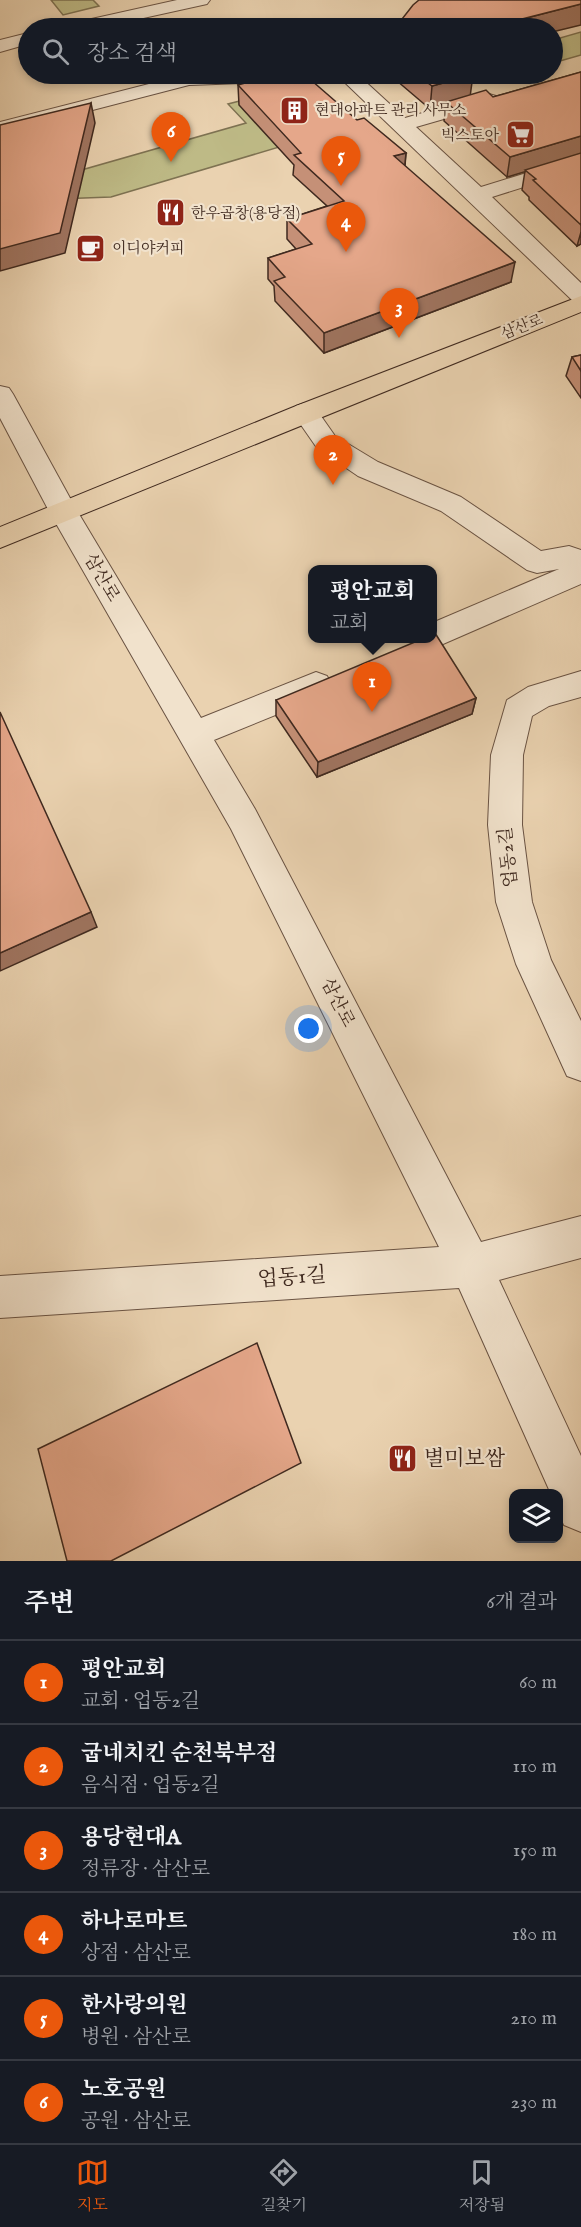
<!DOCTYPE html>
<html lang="ko">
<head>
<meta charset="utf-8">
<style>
  :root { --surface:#171b24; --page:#242831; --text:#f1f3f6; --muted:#9ea1a6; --line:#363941; --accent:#ea580c }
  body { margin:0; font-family:"IM FELL English","Noto Serif KR",serif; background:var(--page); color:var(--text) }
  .controls { position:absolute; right:18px; bottom:18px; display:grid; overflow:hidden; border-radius:12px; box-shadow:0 3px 9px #0003 }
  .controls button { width:54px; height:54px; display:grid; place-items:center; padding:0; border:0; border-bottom:2px solid var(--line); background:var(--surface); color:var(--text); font:30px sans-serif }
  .you { position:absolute; left:309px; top:1029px; width:21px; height:21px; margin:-15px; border:4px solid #fff; border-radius:50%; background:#1a73e8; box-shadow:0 0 0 9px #1a73e833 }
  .badge { display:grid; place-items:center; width:39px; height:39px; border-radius:50%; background:var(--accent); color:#fff; font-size:20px; font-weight:700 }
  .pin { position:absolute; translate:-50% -50px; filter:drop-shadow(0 2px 3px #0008) }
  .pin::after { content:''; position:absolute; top:32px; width:21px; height:18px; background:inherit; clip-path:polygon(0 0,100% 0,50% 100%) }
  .popup { position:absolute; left:308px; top:565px; width:129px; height:78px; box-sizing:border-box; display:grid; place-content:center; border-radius:12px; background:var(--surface); filter:drop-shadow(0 2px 4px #0005); font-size:20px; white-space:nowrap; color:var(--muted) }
  .popup b { font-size:22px; color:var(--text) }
  .popup::after { content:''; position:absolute; left:50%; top:100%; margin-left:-12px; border:12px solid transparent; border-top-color:var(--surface) }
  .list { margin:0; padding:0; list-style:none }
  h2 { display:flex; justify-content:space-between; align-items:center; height:78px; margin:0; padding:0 24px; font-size:26px }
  h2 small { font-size:20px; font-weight:400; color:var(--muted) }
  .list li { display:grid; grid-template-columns:39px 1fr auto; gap:18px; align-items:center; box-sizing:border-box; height:84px; padding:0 24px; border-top:2px solid var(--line) }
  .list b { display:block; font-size:22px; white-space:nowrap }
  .list p { margin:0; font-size:20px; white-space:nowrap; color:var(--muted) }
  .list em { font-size:20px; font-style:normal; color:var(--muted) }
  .icon { flex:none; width:33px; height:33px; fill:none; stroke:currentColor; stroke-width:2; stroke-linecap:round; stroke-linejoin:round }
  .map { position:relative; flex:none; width:581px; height:1561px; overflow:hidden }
  .search { position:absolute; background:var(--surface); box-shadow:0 3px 9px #0003; left:18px; right:18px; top:18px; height:66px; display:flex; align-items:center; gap:15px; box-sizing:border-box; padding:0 21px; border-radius:33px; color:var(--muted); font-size:22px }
  .sheet { height:582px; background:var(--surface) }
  nav { display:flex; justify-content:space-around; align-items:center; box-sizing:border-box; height:84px; border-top:2px solid var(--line); background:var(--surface); font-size:16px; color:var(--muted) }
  nav a { display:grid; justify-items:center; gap:3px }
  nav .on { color:var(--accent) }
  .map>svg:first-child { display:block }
  .green { fill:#beba86; stroke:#7e7252; stroke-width:1.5 }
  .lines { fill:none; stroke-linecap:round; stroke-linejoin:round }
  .minor-casing { stroke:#6a5343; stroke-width:2 }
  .major-casing { stroke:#3f291f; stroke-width:2 }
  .minor { fill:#f1e2cc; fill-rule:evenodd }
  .major { fill:#ead2b0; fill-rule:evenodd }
  .wall { fill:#c59077; stroke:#3f291f; stroke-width:1.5 }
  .shaded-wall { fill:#a07561; stroke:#3f291f; stroke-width:1.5 }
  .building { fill:#e5a78a; stroke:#3f291f; stroke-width:1.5 }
  .labels { text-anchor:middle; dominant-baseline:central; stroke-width:4.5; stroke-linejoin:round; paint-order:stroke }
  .far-poi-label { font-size:15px; fill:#3f291f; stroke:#f1e2cc; text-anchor:start }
  .far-street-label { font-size:15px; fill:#3f291f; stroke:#f1e2cc }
  .street-label { font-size:18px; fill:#3f291f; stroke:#f1e2cc }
  .near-street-label { font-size:21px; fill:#3f291f; stroke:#f1e2cc }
  .near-poi-label { font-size:21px; fill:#3f291f; stroke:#f1e2cc; text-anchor:start }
</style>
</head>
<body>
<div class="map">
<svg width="581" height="1561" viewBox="0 0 581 1561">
  <rect width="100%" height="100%" fill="#ead2b0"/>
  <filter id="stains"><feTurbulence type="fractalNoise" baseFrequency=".00333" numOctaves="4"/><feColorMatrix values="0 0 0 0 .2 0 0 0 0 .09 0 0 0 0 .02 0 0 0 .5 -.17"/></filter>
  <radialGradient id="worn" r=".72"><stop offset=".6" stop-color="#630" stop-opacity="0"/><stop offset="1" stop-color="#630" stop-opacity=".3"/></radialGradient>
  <path class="green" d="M51,0H93L99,6L63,15Z
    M581,32V55L553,63V40Z
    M251,98L296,142L111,197L57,199L43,181L246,123L228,104Z"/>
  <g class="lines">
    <defs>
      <path id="minor" d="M177,0H210L207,4L98,28H67L69,24Z
        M28,33V44L0,52V40Z
        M188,74H331L321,80L189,85L0,134V122Z
        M336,74H357L405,118L489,94L496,96L499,100L496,104L416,127L481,187L581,156V169L492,197L581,283V303L573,301Z
        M0,386L9,388L13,394L76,509L201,718L316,672L327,676L332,685L327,694L214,740L255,809L481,1242L581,1216V1258L499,1280L581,1456V1532L564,1525L558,1511V1494H551L459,1288L0,1318V1276L439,1247L231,829L50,513L0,418Z
        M305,403L314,406L335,436L378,462L461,497L541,551L569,546L581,550V584L443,644L432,648L421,644L418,638H432V623L559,569L537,573L527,570L441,511L358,476L317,448L292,412L296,406Z
        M581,671V697L549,706L532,716L523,755L522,825L532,902L551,960L581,1021V1081L567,1076L516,964L496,902L488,825L491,755L507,700L528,687Z"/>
      <path id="major" d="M581,296V312L0,548V527L296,406Z"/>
    </defs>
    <use href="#minor" class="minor-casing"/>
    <use href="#major" class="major-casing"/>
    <use href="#minor" class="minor"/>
    <use href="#major" class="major"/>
  </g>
  <path class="wall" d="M581,72V244L577,246L529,200V197L522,190L525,171L507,177L444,121L446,104L430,109L390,75L371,80V74H471L470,95L493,97Z
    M238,85L357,120L406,153L405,166L511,282L324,353L275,301L274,286L268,279V258L296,249L287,239V219L327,206L293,175L294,165L239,105Z
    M581,355V398L566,376L572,357Z
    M476,698L472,714L317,777L276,716V700Z"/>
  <path class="shaded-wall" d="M581,4V25L552,32V28H487Z
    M371,74H390V75L371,80Z
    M473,75L470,97L446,102V104L430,109L432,86Z
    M91,103L95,123L65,253L0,271V249Z
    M581,136V155L507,177L510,157Z
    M406,153L404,173L394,156Z
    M581,232V244L577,246Z
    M515,262L511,282L324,353V333Z
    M476,698L472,714L317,777L318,762Z
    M91,912L97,927L0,971V953Z"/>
  <path class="building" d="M419,0H581V4L487,28H395L413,5Z
    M581,72V136L510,157L446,102L486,90L493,97Z
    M278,74H304L357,120L364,118L406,153L394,156L515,262L324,333L274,281L285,277L268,258L312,244L287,219L344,201L294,155L301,153L238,85Z
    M416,74H471L473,75L432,86Z
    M91,103L60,233L0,249V125Z
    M581,153V225L533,180L536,179L525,170Z
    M581,355V371L572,357Z
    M435,633L476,698L318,762L276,700L422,639H432V634Z
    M0,712L91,912L0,953Z
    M257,1343L301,1463L111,1561H67L38,1449Z"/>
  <defs>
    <symbol id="building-square" viewBox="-11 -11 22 22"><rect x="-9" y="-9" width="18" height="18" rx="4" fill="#8f2418" stroke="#f1e2cc"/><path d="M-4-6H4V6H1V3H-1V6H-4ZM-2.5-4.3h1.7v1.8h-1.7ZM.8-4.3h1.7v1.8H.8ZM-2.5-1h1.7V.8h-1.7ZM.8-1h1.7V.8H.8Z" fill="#fff"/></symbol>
    <symbol id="supermarket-square" viewBox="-11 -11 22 22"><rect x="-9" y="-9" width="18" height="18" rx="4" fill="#8f2418" stroke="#f1e2cc"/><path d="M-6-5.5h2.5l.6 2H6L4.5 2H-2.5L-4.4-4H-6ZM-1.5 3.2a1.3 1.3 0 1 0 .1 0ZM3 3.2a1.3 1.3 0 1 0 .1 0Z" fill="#fff"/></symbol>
    <symbol id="restaurant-square" viewBox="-11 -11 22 22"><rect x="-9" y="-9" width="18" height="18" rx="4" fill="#8f2418" stroke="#f1e2cc"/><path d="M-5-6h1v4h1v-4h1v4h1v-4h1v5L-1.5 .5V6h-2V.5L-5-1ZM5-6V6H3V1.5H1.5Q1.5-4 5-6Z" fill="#fff"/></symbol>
    <symbol id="cafe-square" viewBox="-11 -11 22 22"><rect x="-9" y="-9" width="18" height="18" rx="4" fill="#8f2418" stroke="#f1e2cc"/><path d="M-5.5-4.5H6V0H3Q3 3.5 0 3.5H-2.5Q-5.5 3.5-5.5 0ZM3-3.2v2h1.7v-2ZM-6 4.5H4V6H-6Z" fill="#fff"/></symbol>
  </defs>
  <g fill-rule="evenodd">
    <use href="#building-square" x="278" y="94" width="33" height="33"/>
    <use href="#supermarket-square" x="504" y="118" width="33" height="33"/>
    <use href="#restaurant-square" x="154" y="196" width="33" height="33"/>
    <use href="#cafe-square" x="74" y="232" width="33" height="33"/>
    <use href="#restaurant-square" x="386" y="1442" width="33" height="33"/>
  </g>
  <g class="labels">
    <g class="far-poi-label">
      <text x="315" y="110">현대아파트 관리 사무소</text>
      <text x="499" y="135" text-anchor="end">빅스토아</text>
      <text x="191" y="213">한우곱창(용당점)</text>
      <text x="112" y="248">이디야커피</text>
    </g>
    <g class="far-street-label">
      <text transform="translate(522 327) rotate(-22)">삼산로</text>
    </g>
    <g class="street-label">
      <text transform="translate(101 578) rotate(60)">삼산로</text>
      <text transform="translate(509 857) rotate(-96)">업동2길</text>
      <text transform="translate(337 1003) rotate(63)">삼산로</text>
    </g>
    <g class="near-street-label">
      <text transform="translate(292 1278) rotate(-4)">업동1길</text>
    </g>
    <g class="near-poi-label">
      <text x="424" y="1459">별미보쌈</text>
    </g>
  </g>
  <rect width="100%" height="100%" filter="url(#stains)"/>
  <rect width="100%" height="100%" fill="url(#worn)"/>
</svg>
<div class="controls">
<button><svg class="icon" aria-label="layers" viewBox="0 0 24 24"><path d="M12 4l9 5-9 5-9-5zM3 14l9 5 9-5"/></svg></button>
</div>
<div class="you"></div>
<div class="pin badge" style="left:372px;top:712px">1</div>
<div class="popup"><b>평안교회</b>교회</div>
<div class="pin badge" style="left:333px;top:485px">2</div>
<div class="pin badge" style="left:399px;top:338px">3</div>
<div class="pin badge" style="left:346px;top:252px">4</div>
<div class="pin badge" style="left:341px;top:186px">5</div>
<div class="pin badge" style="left:171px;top:162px">6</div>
<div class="search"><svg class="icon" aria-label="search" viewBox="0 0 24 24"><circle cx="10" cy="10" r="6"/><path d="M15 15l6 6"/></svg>장소 검색</div>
</div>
<section class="sheet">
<h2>주변<small>6개 결과</small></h2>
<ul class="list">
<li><span class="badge">1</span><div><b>평안교회</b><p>교회 · 업동2길</p></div><em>60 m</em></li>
<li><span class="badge">2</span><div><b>굽네치킨 순천북부점</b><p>음식점 · 업동2길</p></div><em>110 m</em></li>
<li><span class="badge">3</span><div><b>용당현대A</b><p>정류장 · 삼산로</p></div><em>150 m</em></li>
<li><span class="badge">4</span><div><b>하나로마트</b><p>상점 · 삼산로</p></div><em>180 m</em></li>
<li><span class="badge">5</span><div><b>한사랑의원</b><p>병원 · 삼산로</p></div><em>210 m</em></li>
<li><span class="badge">6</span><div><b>노호공원</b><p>공원 · 삼산로</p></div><em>230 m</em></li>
</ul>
</section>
<nav>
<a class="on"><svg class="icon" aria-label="map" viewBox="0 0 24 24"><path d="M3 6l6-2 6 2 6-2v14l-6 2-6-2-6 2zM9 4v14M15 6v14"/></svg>지도</a>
<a><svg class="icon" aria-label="directions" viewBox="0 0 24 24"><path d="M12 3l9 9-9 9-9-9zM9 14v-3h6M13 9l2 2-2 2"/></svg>길찾기</a>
<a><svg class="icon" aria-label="saved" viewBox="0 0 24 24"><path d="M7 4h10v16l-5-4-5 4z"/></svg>저장됨</a>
</nav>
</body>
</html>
